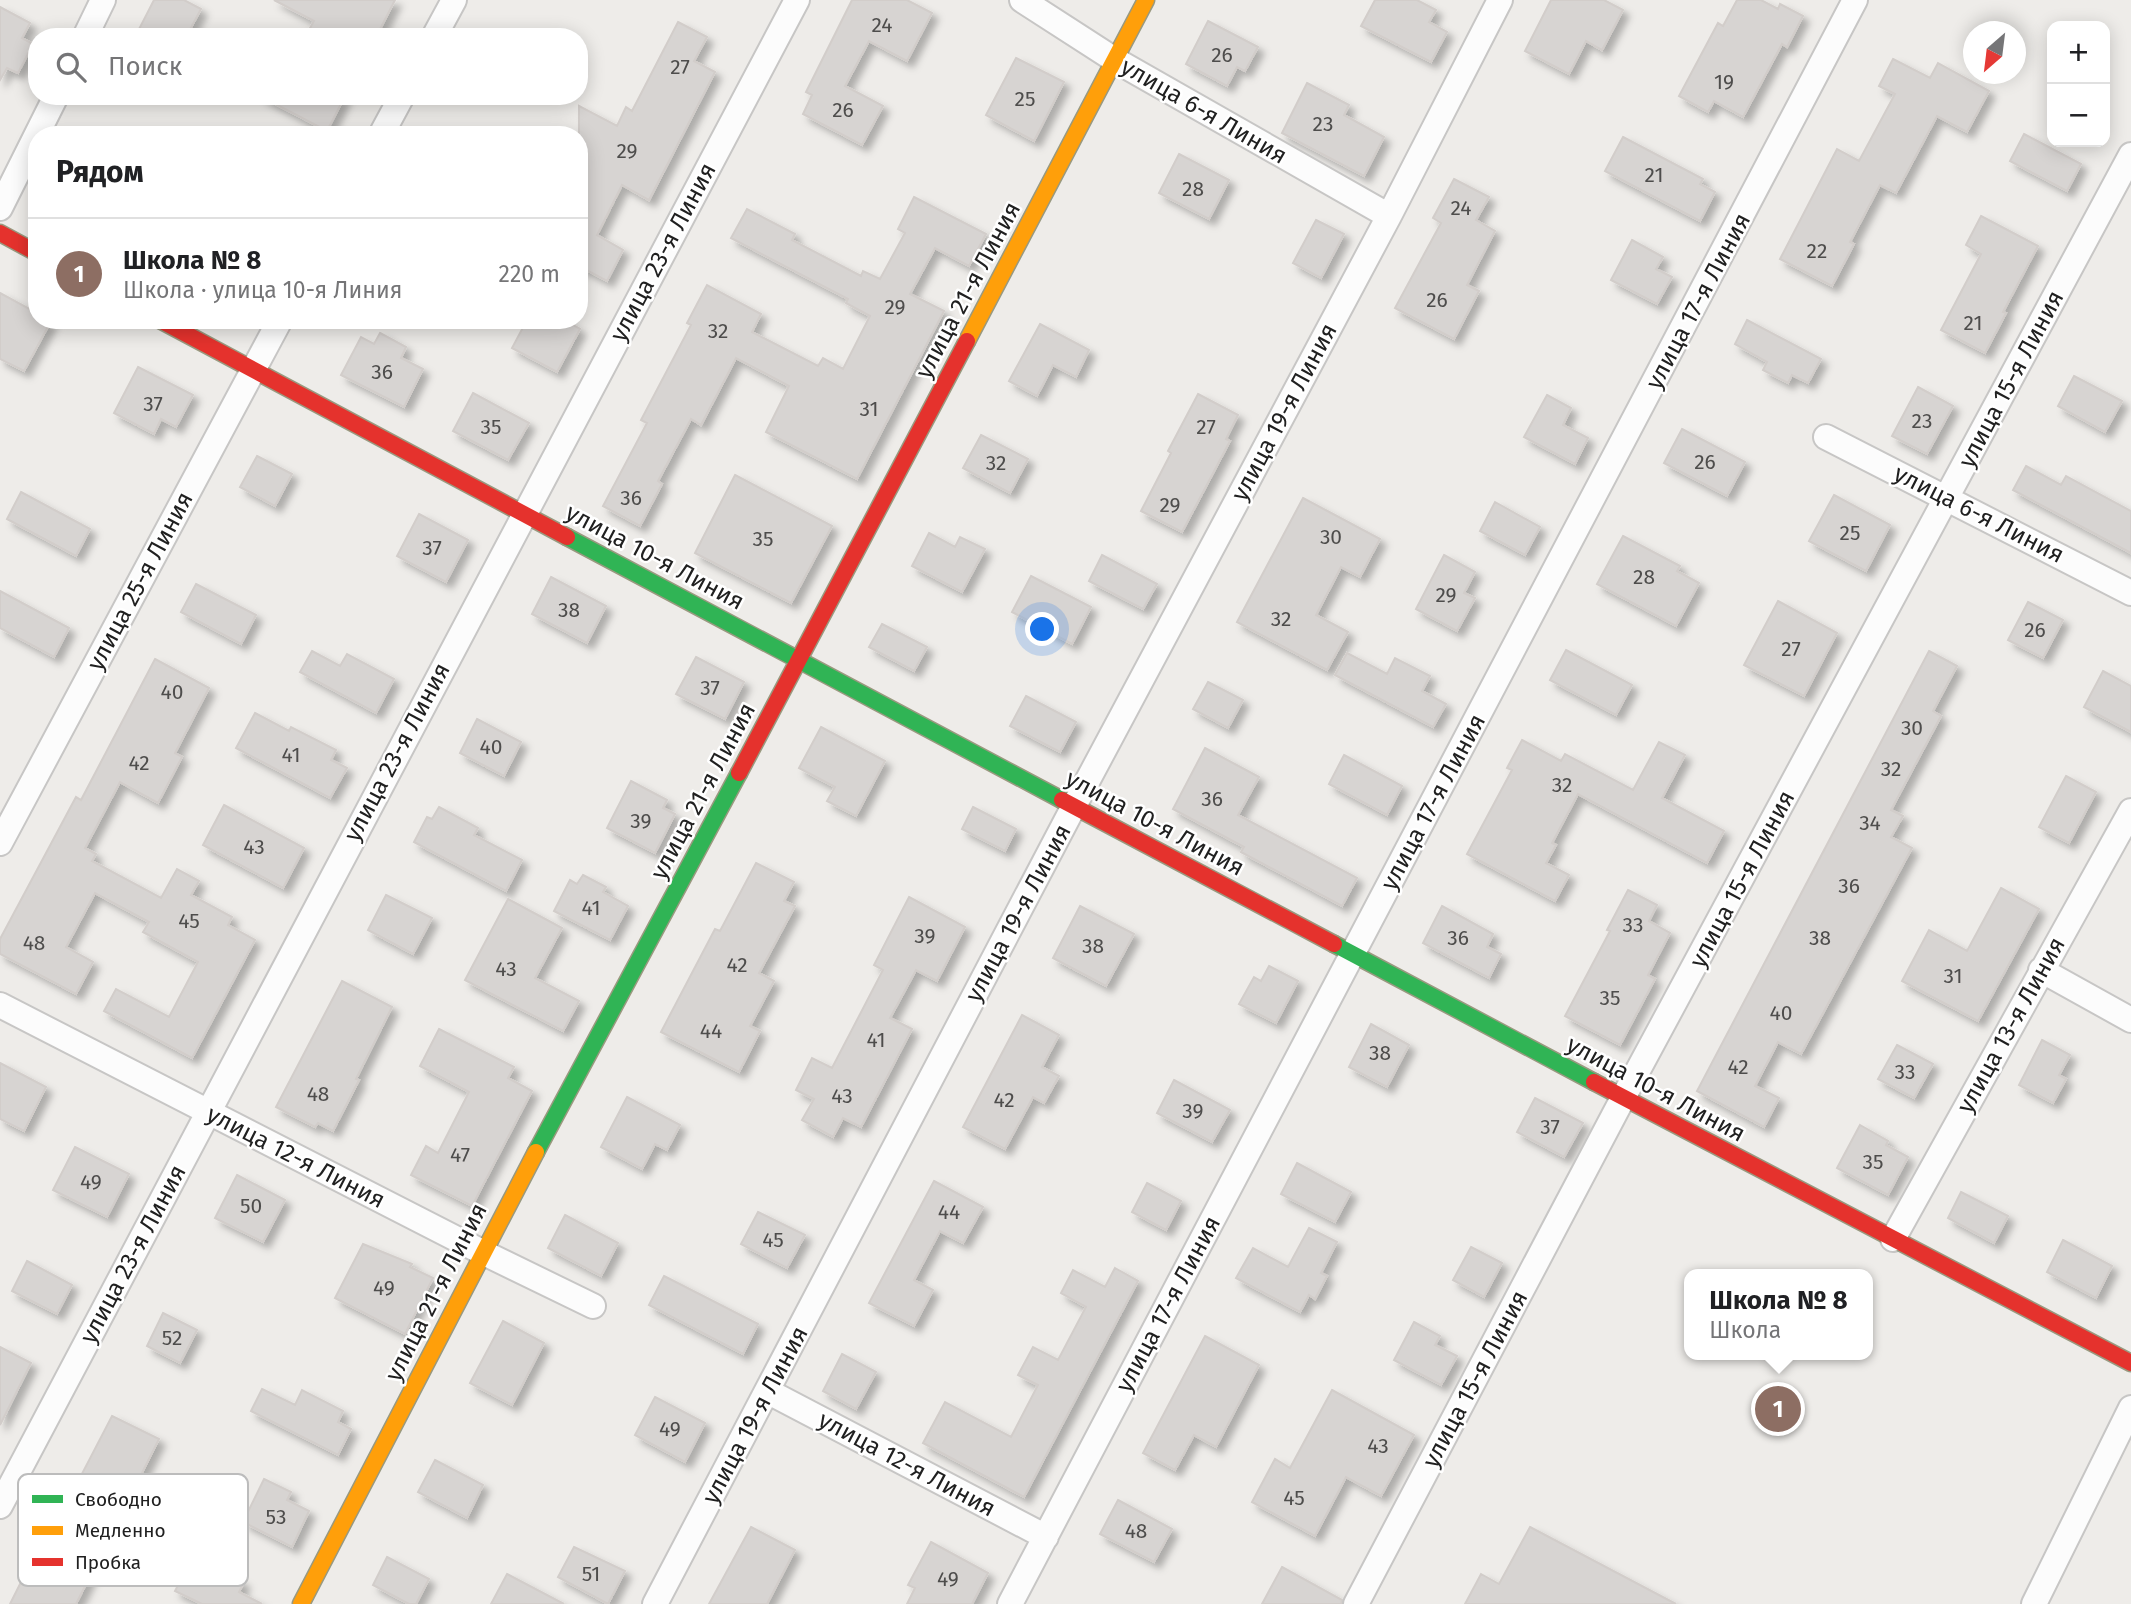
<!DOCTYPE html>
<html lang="ru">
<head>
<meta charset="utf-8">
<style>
  :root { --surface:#fff; --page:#f6f6f6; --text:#202124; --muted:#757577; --line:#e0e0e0; --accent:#2563eb }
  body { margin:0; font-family:"Fira Sans",sans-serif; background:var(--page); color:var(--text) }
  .controls { position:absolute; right:21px; top:21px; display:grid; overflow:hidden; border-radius:14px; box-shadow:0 4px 18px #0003 }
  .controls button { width:63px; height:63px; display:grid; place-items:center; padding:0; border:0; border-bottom:2px solid var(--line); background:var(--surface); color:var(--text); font:35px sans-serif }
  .compass { position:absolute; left:1963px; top:21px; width:63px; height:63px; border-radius:50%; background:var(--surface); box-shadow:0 4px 18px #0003; rotate:208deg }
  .you { position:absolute; left:1043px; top:630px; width:24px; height:24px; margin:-18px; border:5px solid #fff; border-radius:50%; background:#1a73e8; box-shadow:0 0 0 10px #1a73e833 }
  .badge { display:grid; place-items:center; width:46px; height:46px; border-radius:50%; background:var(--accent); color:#fff; font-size:23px; font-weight:700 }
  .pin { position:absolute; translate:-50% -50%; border:4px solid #fff; box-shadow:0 2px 7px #0006 }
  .popup { position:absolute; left:1684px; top:1269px; width:189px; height:91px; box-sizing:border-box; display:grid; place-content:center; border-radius:14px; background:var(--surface); filter:drop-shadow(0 2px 5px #0005); font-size:23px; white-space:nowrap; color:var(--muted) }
  .popup b { font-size:26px; color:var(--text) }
  .popup::after { content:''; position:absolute; left:50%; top:100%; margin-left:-14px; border:14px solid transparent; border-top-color:var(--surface) }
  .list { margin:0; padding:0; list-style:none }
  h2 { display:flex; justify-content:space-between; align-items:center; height:91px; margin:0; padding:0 28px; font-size:30px }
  h2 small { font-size:23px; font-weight:400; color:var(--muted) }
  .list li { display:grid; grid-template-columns:46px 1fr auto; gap:21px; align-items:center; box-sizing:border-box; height:112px; padding:0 28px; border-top:2px solid var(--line) }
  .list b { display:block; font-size:26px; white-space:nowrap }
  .list p { margin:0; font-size:23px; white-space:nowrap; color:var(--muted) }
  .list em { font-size:23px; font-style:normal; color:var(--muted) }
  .icon { flex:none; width:38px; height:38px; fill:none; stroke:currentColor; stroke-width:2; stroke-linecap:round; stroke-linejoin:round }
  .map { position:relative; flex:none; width:2131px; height:1604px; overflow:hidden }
  .search { position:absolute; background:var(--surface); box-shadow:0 4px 18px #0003; left:28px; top:28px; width:560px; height:77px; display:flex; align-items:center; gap:18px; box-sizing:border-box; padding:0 24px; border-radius:28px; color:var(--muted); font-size:26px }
  .panel { position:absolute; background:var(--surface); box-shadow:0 4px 18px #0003; left:28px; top:126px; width:560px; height:203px; border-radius:28px }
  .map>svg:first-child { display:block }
  .building { fill:#d7d4d2; stroke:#d2cdca; stroke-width:2; filter:url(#shadow) }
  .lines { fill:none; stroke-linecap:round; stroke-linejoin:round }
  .street-casing { stroke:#c7c6c5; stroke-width:28 }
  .fast-casing { stroke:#99997f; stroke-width:19 }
  .slow-casing { stroke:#99997f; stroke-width:19 }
  .jam-casing { stroke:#99997f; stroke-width:19 }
  .street { stroke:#fcfcfc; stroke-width:24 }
  .fast { stroke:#30b455; stroke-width:16 }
  .slow { stroke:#ff9f0a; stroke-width:16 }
  .jam { stroke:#e5322d; stroke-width:16 }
  .labels { text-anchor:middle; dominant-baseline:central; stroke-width:5; stroke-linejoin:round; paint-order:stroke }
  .number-label { font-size:21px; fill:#4e4d4c }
  .street-label { font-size:24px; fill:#202020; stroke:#fff }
  .key { fill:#fff; stroke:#bcbcbc; stroke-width:2 }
  .key-label { font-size:19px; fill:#202020 }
</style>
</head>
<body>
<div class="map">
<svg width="2131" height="1604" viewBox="0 0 2131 1604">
  <defs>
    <filter id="shadow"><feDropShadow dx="6" dy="6" stdDeviation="3.5" flood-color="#0004"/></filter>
  </defs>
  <rect width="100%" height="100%" fill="#eeece9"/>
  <path class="building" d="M154,0H184L201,9L186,37H135Z
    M274,0H395L376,37H305L314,21Z
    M852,0H907L932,13L907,61L869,41L845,86L883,106L862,145L803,114L812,95L806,92Z
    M1375,0H1417L1436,10L1429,22L1447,32L1431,62L1361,26Z
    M1551,0H1604L1623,10L1602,50L1586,41L1569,74L1525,51Z
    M1737,0H1761L1778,9L1780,4L1803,16L1787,47L1782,44L1743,117L1714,101L1708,112L1679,96L1718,23L1723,26Z
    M0,7L30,23L22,38L33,44L18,73L7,68L0,80Z
    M1208,21L1258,47L1245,71L1237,67L1227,86L1186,64Z
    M678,22L707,37L694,61L715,72L649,200L622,185L597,235L623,250L607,281L581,267L579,270V106L617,126L626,107L632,111Z
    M1016,58L1064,82L1034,141L986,115Z
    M1893,59L1930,78L1938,63L1989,91L1967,132L1937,116L1896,193L1880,185L1850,242L1854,244L1832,286L1780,259L1837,149L1859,161L1895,94L1879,86Z
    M1307,83L1349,105L1344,115L1384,137L1364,176L1282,133Z
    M260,96H345L327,131Z
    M2024,134L2081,164L2067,191L2010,161Z
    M1623,137L1703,179L1700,184L1715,192L1700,221L1605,171Z
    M1179,154L1229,180L1209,219L1159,193Z
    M1454,179L1489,197L1476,220L1495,231L1467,285L1479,291L1454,339L1395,308L1441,223L1433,218Z
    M914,197L986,234L969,266L935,248L910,294L944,311L857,479L766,432L789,386L736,358L701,425L691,419L658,481L662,484L640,526L603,506L647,423L641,420L691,325L687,323L707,285L761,314L752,332L818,366L823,358L843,369L870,316L846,303L848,299L731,238L747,209L795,234L792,240L861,276L863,271L880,279L905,233L898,229Z
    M1981,216L2038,246L2003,312L2006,313L1985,353L1941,330L1981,254L1966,245Z
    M1316,220L1344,234L1321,278L1293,263Z
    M1632,240L1663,257L1656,269L1672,277L1657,304L1611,280Z
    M0,293L37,313V320L51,321L24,371L0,359Z
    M527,320H564L580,329L557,372L512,348Z
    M1747,320L1821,359L1808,383L1792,375L1788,383L1763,370L1767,362L1735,344Z
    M1040,324L1089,350L1076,377L1053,365L1037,396L1009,381Z
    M380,333L406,347L401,358L423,369L404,407L341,375L361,337L374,344Z
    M138,367L193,395L176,427L161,419L154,434L114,413Z
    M2074,376L2122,401L2105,432L2058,406Z
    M1918,387L1953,406L1927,454L1892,436Z
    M473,393L529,423L508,460L453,431Z
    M1198,394L1238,415L1226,439L1230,441L1182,532L1141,511L1171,453L1168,451Z
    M1547,395L1571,408L1563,425L1588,438L1575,464L1524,437Z
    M1682,429L1745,462L1727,496L1664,463Z
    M981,435L1028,459L1010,493L963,468Z
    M257,456L292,474L275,506L240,487Z
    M2026,466L2061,485L2066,476L2131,511V553L2013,490Z
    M735,475L832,526L791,603L695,553Z
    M21,492L90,529L76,556L7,519Z
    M1834,495L1890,525L1866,571L1809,541Z
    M1303,498L1380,539L1360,577L1341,567L1316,615L1348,632L1327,670L1237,622Z
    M1495,502L1540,527L1525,555L1480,531Z
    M419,514L468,540L446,582L397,556Z
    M929,533L955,547L960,537L985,549L962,592L912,566Z
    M1623,536L1680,566L1677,571L1699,583L1676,626L1597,584Z
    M1102,555L1157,584L1143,609L1089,581Z
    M1444,555L1475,572L1464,593L1475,598L1457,631L1416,609Z
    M1031,576L1091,607L1072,644L1012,612Z
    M551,577L606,606L587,643L532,614Z
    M196,584L256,615L241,644L181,612Z
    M0,591L69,628L54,657L0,628Z
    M1778,601L1837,633L1804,696L1744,665Z
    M2028,602L2063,620L2043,658L2008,640Z
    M882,624L927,647L914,671L869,647Z
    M1566,650L1632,685L1616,715L1550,680Z
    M312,651L340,666L347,654L394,679L376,713L300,672Z
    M1929,651L1957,666L1933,711L1941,716L1891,810L1903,816L1891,837L1912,848L1801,1054L1778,1042L1755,1086L1779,1098L1764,1127L1697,1091Z
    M1347,653L1387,674L1395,658L1430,676L1422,691L1446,704L1433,727L1335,675Z
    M696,657L744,682L725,719L676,694Z
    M155,659L209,688L175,753L182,757L158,803L120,782L85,848L96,854L92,861L161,898L177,869L199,881L191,895L232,917L228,925L255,940L192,1058L104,1011L116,989L169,1017L198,962L143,932L149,922L95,893L66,947L93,962L76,994L0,954V939L76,797L81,800Z
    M2103,671L2131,686V732L2084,707Z
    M1208,682L1243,700L1228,728L1193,709Z
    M1026,696L1076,722L1060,752L1010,726Z
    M255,713L289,731L291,727L336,750L331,760L347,768L330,798L236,748Z
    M477,719L521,742L504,776L460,753Z
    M821,727L885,761L856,816L827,801L835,787L799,768Z
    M1522,740L1561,761L1565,754L1633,790L1659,742L1685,755L1662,798L1724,831L1707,863L1578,794L1552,843L1556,845L1546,863L1569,875L1555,901L1467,854L1512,770L1507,768Z
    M1205,748L1259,777L1238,815L1357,878L1342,906L1241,852L1244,847L1173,809Z
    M1344,755L1402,786L1387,815L1329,784Z
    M2066,776L2096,792L2069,843L2039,827Z
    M631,781L667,800L663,808L675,814L655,853L607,828Z
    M224,805L304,848L283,888L203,845Z
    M439,807L478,828L474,835L522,860L506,891L414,842L427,817L432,819Z
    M973,807L1016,829L1005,851L962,829Z
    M756,863L794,882L784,901L795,906L759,973L774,981L750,1026L760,1031L739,1072L661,1032L715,929L720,931Z
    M583,875L606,887L603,892L628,906L610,940L554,911L570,880L577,884Z
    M2001,888L2039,909L1978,1021L1902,981L1929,930L1967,951Z
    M1628,890L1657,905L1649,921L1670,933L1648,975L1655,979L1620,1045L1565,1016L1610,931L1607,930Z
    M386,895L432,918L413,954L368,930Z
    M909,897L965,927L937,981L916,970L890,1018L912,1029L861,1127L843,1118L833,1137L802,1120L814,1099L796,1090L812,1058L832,1068L883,970L874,965Z
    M508,899L562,928L535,978L579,1001L563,1031L465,980Z
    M1080,906L1134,934L1106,986L1053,958Z
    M1442,906L1493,934L1487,947L1501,954L1489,978L1423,943Z
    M1269,966L1298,981L1276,1023L1239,1004L1254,977L1261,981Z
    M342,981L392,1007L356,1079L359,1080L333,1131L318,1123L315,1127L276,1107Z
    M1022,1015L1059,1035L1042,1067L1059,1076L1044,1103L1033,1097L1005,1149L963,1127Z
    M1371,1024L1409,1045L1387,1087L1349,1067Z
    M439,1029L514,1067L508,1078L532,1091L472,1206L411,1175L426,1146L438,1153L469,1092L420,1066Z
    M2042,1040L2070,1055L2059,1075L2066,1079L2053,1103L2019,1085Z
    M1897,1045L1933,1064L1914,1098L1878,1079Z
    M0,1063L46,1087L24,1131L0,1119Z
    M1174,1080L1230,1110L1212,1142L1157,1113Z
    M627,1097L680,1125L667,1150L655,1144L642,1169L601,1147Z
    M1535,1098L1583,1123L1564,1157L1517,1132Z
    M1860,1125L1888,1141L1886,1145L1908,1157L1888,1195L1837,1168Z
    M75,1147L129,1174L107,1217L53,1190Z
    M1297,1163L1351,1192L1335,1222L1281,1194Z
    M237,1175L285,1200L263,1242L215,1218Z
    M934,1181L983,1207L963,1243L940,1231L914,1280L933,1290L914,1326L869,1303Z
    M1147,1183L1181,1201L1166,1230L1132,1212Z
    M1961,1192L2008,1216L1994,1243L1948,1218Z
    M758,1212L805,1235L787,1268L741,1244Z
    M565,1215L618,1243L601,1276L548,1248Z
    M1309,1228L1337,1242L1321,1273L1327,1276L1315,1299L1309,1295L1300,1312L1236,1278L1253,1248L1288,1267Z
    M2063,1240L2112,1266L2096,1298L2047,1272Z
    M363,1244L412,1264L410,1267L433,1278L405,1334L335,1298Z
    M1471,1247L1502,1263L1484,1297L1453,1280Z
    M27,1261L72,1285L57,1314L12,1291Z
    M1115,1268L1138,1281L1024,1497L923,1443L945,1402L1011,1437L1038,1385L1018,1375L1033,1347L1058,1360L1086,1307L1061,1293L1073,1270L1105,1287Z
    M664,1276L758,1324L743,1354L649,1305Z
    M163,1313L197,1330L180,1363L147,1346Z
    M503,1321L544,1343L512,1405L470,1383Z
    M1414,1322L1440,1336L1435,1345L1457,1356L1441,1385L1394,1360Z
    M1205,1336L1259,1365L1216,1447L1194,1435L1175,1470L1143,1453Z
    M0,1347L31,1363L0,1425Z
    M842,1354L876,1372L856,1409L823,1391Z
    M262,1389L295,1405L302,1390L343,1411L338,1422L351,1429L338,1455L251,1411Z
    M1332,1390L1414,1435L1381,1496L1346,1477L1315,1536L1252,1502L1275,1459L1290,1468Z
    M655,1397L705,1423L685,1462L635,1435Z
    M112,1416L159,1439L76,1604H10L26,1572L30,1574Z
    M435,1460L483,1485L467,1518L418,1492Z
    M264,1479L291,1492L287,1500L309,1511L292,1547L243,1522Z
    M1118,1500L1172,1529L1154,1562L1100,1534Z
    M751,1527L795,1550L767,1604H709Z
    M1530,1527L1676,1604H1465L1481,1574L1499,1584Z
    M931,1542L988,1573L972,1604H907L915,1588L908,1585Z
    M574,1547L625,1571L608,1604L558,1577Z
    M387,1557L429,1579L416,1604H409L373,1585Z
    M188,1566L216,1580L220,1571L244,1582L239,1592L262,1604H202L175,1591Z
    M1282,1567L1342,1600L1341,1604H1262Z
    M507,1574L564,1604H491Z"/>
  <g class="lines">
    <defs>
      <path id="street" d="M1022,0L1115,60L1389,216
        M85,37L103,0
        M434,37L454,0
        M381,135L402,96
        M0,208L56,96
        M1826,437L2131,593
        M0,843L280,320
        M2041,970L2131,1020
        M0,1005L482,1252L593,1306
        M1893,1239L2131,811
        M767,1391L1046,1537
        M0,1506L797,0
        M655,1604L1074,806L1389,216L1500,0
        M1010,1604L1855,0
        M1356,1604L1623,1098L2131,155
        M2034,1604L2131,1408"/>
      <path id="fast" d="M567,537L1062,800
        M1334,944L1594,1082
        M536,1152L739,773"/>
      <path id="slow" d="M967,341L1146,0
        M301,1604L536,1152"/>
      <path id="jam" d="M0,233L37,253
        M160,320L567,537
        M739,773L967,341
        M1062,800L1334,944
        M1594,1082L2131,1363"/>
    </defs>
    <use href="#street" class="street-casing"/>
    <use href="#fast" class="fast-casing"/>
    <use href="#slow" class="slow-casing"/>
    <use href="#jam" class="jam-casing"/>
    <use href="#street" class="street"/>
    <use href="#fast" class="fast"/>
    <use href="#slow" class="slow"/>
    <use href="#jam" class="jam"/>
  </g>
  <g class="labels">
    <g class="number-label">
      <text x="882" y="25">24</text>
      <text x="1222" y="55">26</text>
      <text x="680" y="67">27</text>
      <text x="1724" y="82">19</text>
      <text x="1025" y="99">25</text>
      <text x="843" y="110">26</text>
      <text x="1323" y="124">23</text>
      <text x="627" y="151">29</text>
      <text x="1654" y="175">21</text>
      <text x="1193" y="189">28</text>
      <text x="1461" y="208">24</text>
      <text x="1817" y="251">22</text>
      <text x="1437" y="300">26</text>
      <text x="895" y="307">29</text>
      <text x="1973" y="323">21</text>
      <text x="718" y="331">32</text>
      <text x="382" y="372">36</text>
      <text x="153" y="404">37</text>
      <text x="869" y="409">31</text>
      <text x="1922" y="421">23</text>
      <text x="491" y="427">35</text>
      <text x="1206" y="427">27</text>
      <text x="1705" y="462">26</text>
      <text x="996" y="463">32</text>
      <text x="631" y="498">36</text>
      <text x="1170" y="505">29</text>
      <text x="1850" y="533">25</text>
      <text x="1331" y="537">30</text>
      <text x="763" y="539">35</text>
      <text x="432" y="548">37</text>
      <text x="1644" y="577">28</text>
      <text x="1446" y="595">29</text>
      <text x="569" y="610">38</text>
      <text x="1281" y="619">32</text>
      <text x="2035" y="630">26</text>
      <text x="1791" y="649">27</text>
      <text x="710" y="688">37</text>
      <text x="172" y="692">40</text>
      <text x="1912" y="728">30</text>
      <text x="491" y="747">40</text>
      <text x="291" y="755">41</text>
      <text x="139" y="763">42</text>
      <text x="1891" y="769">32</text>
      <text x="1562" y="785">32</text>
      <text x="1212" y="799">36</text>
      <text x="641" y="821">39</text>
      <text x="1870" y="823">34</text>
      <text x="254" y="847">43</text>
      <text x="1849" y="886">36</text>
      <text x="591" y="908">41</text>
      <text x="189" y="921">45</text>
      <text x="1633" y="925">33</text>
      <text x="925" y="936">39</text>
      <text x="1458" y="938">36</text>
      <text x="1820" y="938">38</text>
      <text x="34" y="943">48</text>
      <text x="1093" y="946">38</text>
      <text x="737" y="965">42</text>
      <text x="506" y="969">43</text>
      <text x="1953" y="976">31</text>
      <text x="1610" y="998">35</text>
      <text x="1781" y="1013">40</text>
      <text x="711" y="1031">44</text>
      <text x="876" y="1040">41</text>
      <text x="1380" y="1053">38</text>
      <text x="1738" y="1067">42</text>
      <text x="1905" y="1072">33</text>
      <text x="318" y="1094">48</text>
      <text x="842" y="1096">43</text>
      <text x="1004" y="1100">42</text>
      <text x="1193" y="1111">39</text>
      <text x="1550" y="1127">37</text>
      <text x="460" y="1155">47</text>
      <text x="1873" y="1162">35</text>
      <text x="91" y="1182">49</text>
      <text x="251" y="1206">50</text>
      <text x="949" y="1212">44</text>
      <text x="773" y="1240">45</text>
      <text x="384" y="1288">49</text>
      <text x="172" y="1338">52</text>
      <text x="670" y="1429">49</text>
      <text x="1378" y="1446">43</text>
      <text x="1294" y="1498">45</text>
      <text x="276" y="1517">53</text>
      <text x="1136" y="1531">48</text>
      <text x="591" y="1574">51</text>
      <text x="948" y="1579">49</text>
    </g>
    <g class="street-label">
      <text transform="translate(1204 111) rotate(30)">улица 6-я Линия</text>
      <text transform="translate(663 252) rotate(-62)">улица 23-я Линия</text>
      <text transform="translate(968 290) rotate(-62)">улица 21-я Линия</text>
      <text transform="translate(1698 301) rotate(-62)">улица 17-я Линия</text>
      <text transform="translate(2011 379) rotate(-62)">улица 15-я Линия</text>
      <text transform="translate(1284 412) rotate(-62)">улица 19-я Линия</text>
      <text transform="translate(1979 514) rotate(27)">улица 6-я Линия</text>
      <text transform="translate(655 557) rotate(28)">улица 10-я Линия</text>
      <text transform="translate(140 581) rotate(-62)">улица 25-я Линия</text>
      <text transform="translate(397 752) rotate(-62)">улица 23-я Линия</text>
      <text transform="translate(703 791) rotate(-62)">улица 21-я Линия</text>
      <text transform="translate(1433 802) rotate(-62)">улица 17-я Линия</text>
      <text transform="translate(1155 823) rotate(28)">улица 10-я Линия</text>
      <text transform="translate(1742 879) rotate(-62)">улица 15-я Линия</text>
      <text transform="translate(1018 913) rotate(-62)">улица 19-я Линия</text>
      <text transform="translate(2011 1025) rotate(-61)">улица 13-я Линия</text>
      <text transform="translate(1656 1089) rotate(28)">улица 10-я Линия</text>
      <text transform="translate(296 1157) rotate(27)">улица 12-я Линия</text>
      <text transform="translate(133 1254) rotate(-62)">улица 23-я Линия</text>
      <text transform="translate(436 1292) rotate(-63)">улица 21-я Линия</text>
      <text transform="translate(1168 1304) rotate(-62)">улица 17-я Линия</text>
      <text transform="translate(1475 1379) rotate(-62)">улица 15-я Линия</text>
      <text transform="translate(755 1415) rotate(-62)">улица 19-я Линия</text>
      <text transform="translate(907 1464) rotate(28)">улица 12-я Линия</text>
    </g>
  </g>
  <rect x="18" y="1474" width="230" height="112" rx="10" class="key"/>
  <rect x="32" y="1495" width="31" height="8" fill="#30b455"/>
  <rect x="32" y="1526" width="31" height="9" fill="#ff9f0a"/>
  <rect x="32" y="1558" width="31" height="8" fill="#e5322d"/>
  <g class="key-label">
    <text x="75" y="1506">Свободно</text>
    <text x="75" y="1537">Медленно</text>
    <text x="75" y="1569">Пробка</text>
  </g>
</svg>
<div class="controls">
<button>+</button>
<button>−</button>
</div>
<svg class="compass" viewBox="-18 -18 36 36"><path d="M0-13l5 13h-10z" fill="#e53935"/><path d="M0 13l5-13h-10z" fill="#757577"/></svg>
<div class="you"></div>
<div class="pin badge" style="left:1778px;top:1409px;background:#8d6e63">1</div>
<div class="popup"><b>Школа № 8</b>Школа</div>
<div class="search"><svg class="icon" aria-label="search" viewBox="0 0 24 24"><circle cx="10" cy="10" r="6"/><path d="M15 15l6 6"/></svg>Поиск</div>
<section class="panel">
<h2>Рядом<small></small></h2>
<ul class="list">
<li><span class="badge" style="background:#8d6e63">1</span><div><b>Школа № 8</b><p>Школа · улица 10-я Линия</p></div><em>220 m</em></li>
</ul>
</section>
</div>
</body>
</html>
